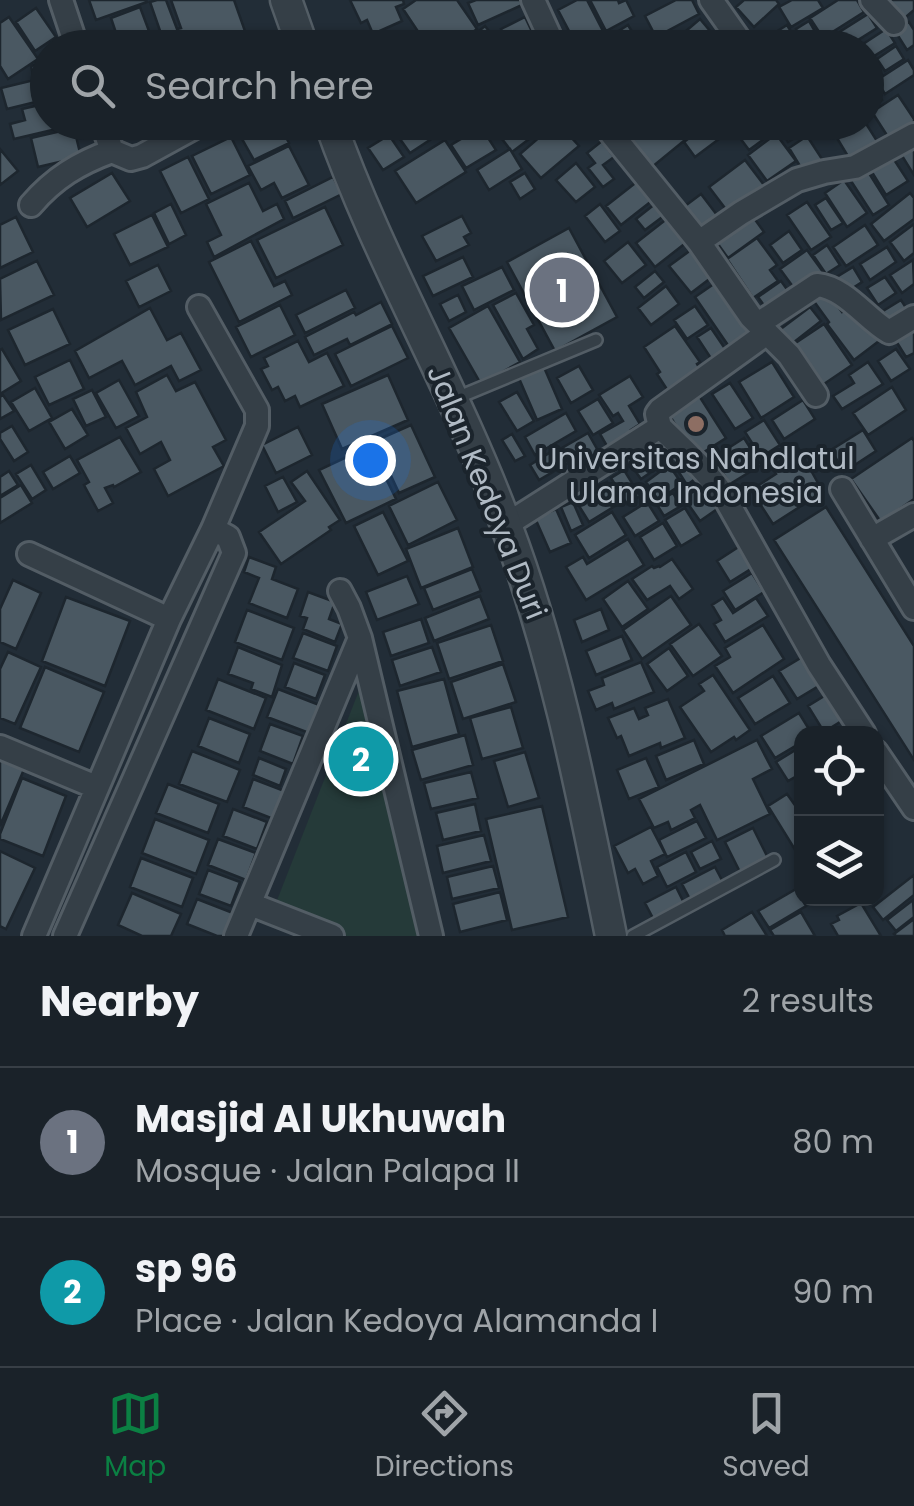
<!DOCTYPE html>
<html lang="en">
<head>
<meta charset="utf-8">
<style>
  :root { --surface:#1a2229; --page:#272f35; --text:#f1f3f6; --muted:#9fa4a8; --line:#383f46; --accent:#0b8043 }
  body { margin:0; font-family:Poppins,sans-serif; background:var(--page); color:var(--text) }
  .controls { position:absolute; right:30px; bottom:30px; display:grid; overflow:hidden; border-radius:20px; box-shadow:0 2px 8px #0004 }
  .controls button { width:90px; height:90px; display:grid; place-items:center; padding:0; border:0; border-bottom:2px solid var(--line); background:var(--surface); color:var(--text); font:50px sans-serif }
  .you { position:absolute; left:370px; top:460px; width:35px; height:35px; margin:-25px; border:8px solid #fff; border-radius:50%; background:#1a73e8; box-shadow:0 0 0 15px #1a73e833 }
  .badge { display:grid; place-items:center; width:65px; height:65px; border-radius:50%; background:var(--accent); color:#fff; font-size:32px; font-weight:700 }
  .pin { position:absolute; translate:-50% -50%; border:5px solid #fff; box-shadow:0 2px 10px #0006 }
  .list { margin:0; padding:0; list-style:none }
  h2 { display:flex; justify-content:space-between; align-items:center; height:130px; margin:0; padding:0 40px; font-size:42px }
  h2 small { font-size:32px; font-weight:400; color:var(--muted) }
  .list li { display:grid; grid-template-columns:65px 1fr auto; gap:30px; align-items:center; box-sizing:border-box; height:150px; padding:0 40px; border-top:2px solid var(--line) }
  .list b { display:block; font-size:38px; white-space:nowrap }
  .list p { margin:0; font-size:32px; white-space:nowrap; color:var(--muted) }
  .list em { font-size:32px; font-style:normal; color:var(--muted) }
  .icon { flex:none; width:55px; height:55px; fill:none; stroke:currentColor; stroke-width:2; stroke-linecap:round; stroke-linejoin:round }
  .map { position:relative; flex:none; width:914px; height:936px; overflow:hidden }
  .search { position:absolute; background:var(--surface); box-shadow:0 2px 8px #0004; left:30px; right:30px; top:30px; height:110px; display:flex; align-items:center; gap:25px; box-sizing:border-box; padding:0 35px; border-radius:55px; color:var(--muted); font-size:38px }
  .sheet { height:430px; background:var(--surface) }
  nav { display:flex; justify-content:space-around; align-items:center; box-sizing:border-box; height:140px; border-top:2px solid var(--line); background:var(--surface); font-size:28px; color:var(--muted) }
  nav a { display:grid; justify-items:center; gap:5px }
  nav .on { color:var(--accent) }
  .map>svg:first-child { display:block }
  .green { fill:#253a39 }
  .building { fill:#4a5862; stroke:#1d262e; stroke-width:2.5 }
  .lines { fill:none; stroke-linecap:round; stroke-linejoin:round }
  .service-casing { stroke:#535d65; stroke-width:16 }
  .minor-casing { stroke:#535d65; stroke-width:28 }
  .tertiary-casing { stroke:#535d65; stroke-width:35 }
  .service { stroke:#353f47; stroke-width:11 }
  .minor { stroke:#353f47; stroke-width:22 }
  .tertiary { stroke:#353f47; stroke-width:30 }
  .education-dot { fill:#8d6e63; stroke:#1b242c; stroke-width:4 }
  .labels { text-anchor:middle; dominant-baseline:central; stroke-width:8; stroke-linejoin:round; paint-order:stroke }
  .poi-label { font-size:30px; fill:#b0bac4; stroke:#1b242c }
  .street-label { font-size:30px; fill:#b0bac4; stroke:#1b242c }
</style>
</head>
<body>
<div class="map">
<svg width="914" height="936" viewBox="0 0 914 936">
  <rect width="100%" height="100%" fill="#222d37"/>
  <path class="green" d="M369,665L432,936H346L274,908Z"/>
  <path class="building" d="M89,0H146L147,2L96,20Z
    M157,0H166L177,29L181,28L171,0H234L251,48H166L150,2Z
    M350,0H403L404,4L396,7L402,21L373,34L367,20L361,23Z
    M416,0H457L477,29L451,48H429L403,9Z
    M476,0H520L522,5L478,25L468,3Z
    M577,0H587L605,35L582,48H578L558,10Z
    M590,0H618L619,3L626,0L634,16L606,31Z
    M676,0H692L699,14L656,37L645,16Z
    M744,0H776L779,4L754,27L736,7Z
    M792,0H818L823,8L791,27L779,7Z
    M838,0H857L864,12L823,38L810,18Z
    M883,0H914V10L900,22Z
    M140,7L149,31L119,42L111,18Z
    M36,8L56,37L35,51L16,22Z
    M868,14L877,28L850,45L841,31Z
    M9,17L38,59L8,79L0,66V23Z
    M525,17L536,40L522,48H511L501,29Z
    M700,19L721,44L717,48H666Z
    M809,21L820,40L808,48L796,29Z
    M909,22L914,30V45L907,50L895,31Z
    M628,25L642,48H592Z
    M787,25L800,46L764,48L760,42Z
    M485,26L502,48H458Z
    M886,29L895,43L866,61V48H857Z
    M153,35L157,48H117Z
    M896,46L904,59L885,71L877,59Z
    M908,60L914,70V75L885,94L877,80Z
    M48,62V99L7,109L1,88L34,80L31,66Z
    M873,85L882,100L866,110V88Z
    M898,95L914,119V125L890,140L872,112Z
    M48,103V122H78V124L14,139L10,124L25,120L22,109Z
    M252,122H278L289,143L254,160L237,130Z
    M410,122H441L445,130L410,153L395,132Z
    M489,122H548L549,124L512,152Z
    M557,122L579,146L541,178L520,154Z
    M616,122H646L628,137Z
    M652,122H707L652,167L630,140Z
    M710,122H719L727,133L695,157L684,142Z
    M728,122H762L771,134L749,150Z
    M789,122H805L809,129L788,142L780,128Z
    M850,122H865L877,141L849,158L834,133Z
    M481,127L496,150L466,168L451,145Z
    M74,128L81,157L38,167L31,138Z
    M776,134L796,161L767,181L748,155Z
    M389,135L404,157L383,170L368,148Z
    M807,136L822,159L803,171L789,148Z
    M231,137L250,175L211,194L192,156Z
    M445,140L466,172L416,203L395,171Z
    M602,141L614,157L603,165L614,179L603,187L588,168L595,163L587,153Z
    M914,142V175L899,151Z
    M289,146L309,185L282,198L274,183L261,190L248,166Z
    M0,149L18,171L0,185Z
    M510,149L522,169L489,190L477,170Z
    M891,155L908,181L886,195L870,169Z
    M188,157L209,199L181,213L160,171Z
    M745,160L764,185L728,212L709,187Z
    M576,163L595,187L576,202L556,180Z
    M867,170L889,205L873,215L851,181Z
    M112,173L130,201L87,227L70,198Z
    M525,173L535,189L520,199L510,182Z
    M333,177L342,194L293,218L285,201Z
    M643,177L658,196L621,225L606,206Z
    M844,180L867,213L847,227L825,193Z
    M249,183L263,211L277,204L284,219L214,257L207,242L221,235L206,204Z
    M910,193L914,198V219L884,241L871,224Z
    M701,194L720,219L704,231L685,206Z
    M826,198L843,223L831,230L815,205Z
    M660,200L669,212L645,230L636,219Z
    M807,202L831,237L811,250L787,215Z
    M171,204L186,235L169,244L154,213Z
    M600,204L620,231L605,242L585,216Z
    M325,207L343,245L276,278L257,240Z
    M673,214L692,238L655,267L636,243Z
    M751,214L764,232L728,258L715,240Z
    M152,215L168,247L130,265L114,234Z
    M462,216L471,233L464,237L469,245L436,261L422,236Z
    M16,217L33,252L0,268V225Z
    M914,224V253L904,261L890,242Z
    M865,225L878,245L846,266L833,247Z
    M569,228L617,317L555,351L507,262Z
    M789,231L802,250L783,263L770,245Z
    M757,238L777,265L770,270L778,281L753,298L727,259Z
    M251,241L274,286L285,281L292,295L239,322L209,262Z
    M628,242L646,265L622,283L604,261Z
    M827,245L840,265L826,274L813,255Z
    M695,247L716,274L691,293L669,266Z
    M887,247L896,262L870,280L860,264Z
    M807,250L826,276L799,295L780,269Z
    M463,257L473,277L433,296L423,276Z
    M913,260L914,284L902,293L890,275Z
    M37,261L54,295L1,320L0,279Z
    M158,265L171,291L139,307L126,281Z
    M502,267L514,290L474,310L462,286Z
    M853,267L862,282L845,293L835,278Z
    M655,271L664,282L644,298L635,287Z
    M885,277L896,293L878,305L867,288Z
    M721,279L759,333L732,351L695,297Z
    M781,281L794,299L771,315L758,297Z
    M666,286L679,304L651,325L638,308Z
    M346,290L355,308L305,333L296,315Z
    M826,290L842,312L852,305L879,341L854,360L827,324L829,322L813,300Z
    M516,293L534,325L527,329L538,349L523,359L493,305Z
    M458,295L466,312L449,321L440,304Z
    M901,300L912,317L894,329L883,311Z
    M381,302L392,324L350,345L347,339L314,355L305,337L354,312L356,315Z
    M280,305L295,335L251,357L236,327Z
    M488,306L520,362L481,384L449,328Z
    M695,306L708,325L687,339L674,320Z
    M810,307L821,321L789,346L778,331Z
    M150,308L167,340L181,333L201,370L179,381L171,366L135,385L122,361L89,378L75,351Z
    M53,309L70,344L25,365L8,330Z
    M824,324L852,365L821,386L794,344Z
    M914,325V353L906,357L891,333Z
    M392,326L408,358L351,386L335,354Z
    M675,326L700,362L697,364L702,373L670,394L657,374L660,372L644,347Z
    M711,328L730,356L716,366L697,337Z
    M298,341L309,362L327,353L344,386L300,407L295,396L285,401L278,387L272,390L261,369L268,366L264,358Z
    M2,349L21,381L0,394V350Z
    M896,349L910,369L891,381L878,361Z
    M70,360L84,389L49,405L35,377Z
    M772,362L794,397L761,418L739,382Z
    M868,362L883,384L842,409L833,396L854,383L849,375Z
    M543,365L562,409L537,420L518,376Z
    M579,366L593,390L571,403L557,378Z
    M167,375L176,391L195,382L226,440L213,447L224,466L168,496L154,469L170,460L161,442L140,454L126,428L147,417L136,392Z
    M388,375L408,420L342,449L322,404Z
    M630,376L643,397L629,406L640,424L631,430L636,439L611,453L600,434L623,421L618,413L613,416L599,395Z
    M119,380L139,416L116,428L96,393Z
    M730,383L753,418L735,429L712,394Z
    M892,387L906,410L868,435L853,413Z
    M35,388L52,418L29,431L11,402Z
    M92,390L106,417L86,426L73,399Z
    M696,391L726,438L696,457L666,410Z
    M517,392L534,421L517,431L499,402Z
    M3,395L14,411L0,419V397Z
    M598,399L613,423L593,435L578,411Z
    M803,400L815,419L784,439L772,420Z
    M72,409L88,435L65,449L49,422Z
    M566,413L576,431L535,455L525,437Z
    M764,420L780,445L761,457L745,432Z
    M411,425L435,477L399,493L375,441Z
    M12,426L28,452L14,461L0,439V433Z
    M298,427L312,455L276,473L262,445Z
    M863,430L876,451L844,472L831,450Z
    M588,433L601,456L576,471L562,448Z
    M512,434L525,456L515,461L502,440Z
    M120,437L141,472L114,487L113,485L105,488L113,503L98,511L84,485L89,482L77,460Z
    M663,437L676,455L641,479L628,461Z
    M744,438L761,465L730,484L713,458Z
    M912,438L914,441V499L881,522L851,479Z
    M370,446L396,499L346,523L319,470Z
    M559,447L568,463L539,480L530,465Z
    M799,449L823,492L773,524L751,490L776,474L771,467Z
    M70,456L80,473L53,489L43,472Z
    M686,458L699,476L687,485L675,466Z
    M31,465L46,490L32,499L16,474Z
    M669,465L682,484L658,500L646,482Z
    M624,470L640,496L627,504L611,478Z
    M9,471L18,485L0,496V477Z
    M307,471L340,520L329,527L331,530L281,564L259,532L305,501L291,482Z
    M283,477L297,502L278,512L265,486Z
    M438,482L457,520L408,545L389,506Z
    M607,482L620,503L589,522L576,501Z
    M707,482L723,505L700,521L684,498Z
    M21,485L32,503L0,523V498Z
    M673,493L681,506L664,516L656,503Z
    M573,502L583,525L571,531L561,507Z
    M647,502L659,521L635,536L623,517Z
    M826,507L914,646V760L774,540Z
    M685,508L701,534L681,546L665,520Z
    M556,509L571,543L550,552L535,518Z
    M383,512L408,561L378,575L354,526Z
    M612,512L626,535L589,558L575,535Z
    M663,523L677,546L654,560L640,537Z
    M458,528L473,567L421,588L406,549Z
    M628,539L644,565L586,600L566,567L583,557L587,564Z
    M740,546L754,567L730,582L717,561Z
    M249,557L276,567L272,579L298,589L287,618L249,603L259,578L244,572Z
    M672,559L693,589L679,599L670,586L647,600L632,579L652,566L654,568L659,566L660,567Z
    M472,569L481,591L433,610L424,588Z
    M752,573L764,592L735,610L723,591Z
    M407,576L419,604L377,620L366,592Z
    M13,580L41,593L16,649L0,642V609Z
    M628,581L648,609L622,627L603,599Z
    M308,592L335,602L329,619L342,624L335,642L303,629L307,618L300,616Z
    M480,596L489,619L434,641L425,618Z
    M671,596L691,625L642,659L623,630Z
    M66,597L130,621L105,686L42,661Z
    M723,598L733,613L756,598L768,616L725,642L714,624L721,620L712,605Z
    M601,609L609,630L582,642L574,620Z
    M247,610L294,628L282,660L235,642Z
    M421,619L429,643L391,656L383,632Z
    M699,624L722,656L693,676L670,644Z
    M491,625L503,661L449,679L437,643Z
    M763,625L784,659L733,693L715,666L730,657L725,648Z
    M303,633L337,646L328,671L293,658Z
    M622,636L632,660L596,675L586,651Z
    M238,647L282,665L272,697L251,689L253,683L228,674Z
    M432,647L441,672L400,686L392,660Z
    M669,648L688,676L667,691L647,664Z
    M8,652L41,667L15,724L0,718V669Z
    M804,656L822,684L797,699L779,671Z
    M641,662L654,692L614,709L612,703L596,710L588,691L604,685L602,678Z
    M294,663L325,675L316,699L285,687Z
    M503,664L516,702L463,719L451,682Z
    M45,667L104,692L79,752L20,728Z
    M713,675L750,730L736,740L734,737L711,752L680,707L704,691L699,684Z
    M773,676L790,703L755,724L738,698Z
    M218,679L266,698L254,729L206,710Z
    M444,679L459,734L412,747L397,691Z
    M278,689L327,708L317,736L267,717Z
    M834,690L851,715L824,732L808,706Z
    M668,699L685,738L661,748L660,743L629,756L621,736L617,738L608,718L634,708L639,719L648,715L645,708Z
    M511,707L523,748L482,759L470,718Z
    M799,713L812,734H802V742L775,758L761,736Z
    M209,718L250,734L239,763L198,746Z
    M270,724L303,736L293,764L260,751Z
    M465,735L473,765L421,780L412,750Z
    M694,740L704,764L666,780L656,756Z
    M757,740L772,769L753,779L770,814L717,840L700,805L691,810L695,818L671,830L668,822L654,828L639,799Z
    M802,746V773L788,781L776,762Z
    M360,747L369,751L362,771L352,768Z
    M192,751L240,770L227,802L179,784Z
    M525,752L539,798L508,807L494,761Z
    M0,757L25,767L0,826Z
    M259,758L286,769L280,786L253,775Z
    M646,758L659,787L629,799L617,770Z
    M471,772L478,798L431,809L424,783Z
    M22,778L66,796L43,856L0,839V834Z
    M253,779L287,792L276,820L243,807Z
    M168,784L219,804L208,833L156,813Z
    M787,794L802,815V861L768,806Z
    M475,804L481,831L443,840L436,813Z
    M542,806L568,917L512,930L486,819Z
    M233,809L267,822L257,849L223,836Z
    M155,819L209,840L196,874L142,853Z
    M697,821L706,838L667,857L659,840Z
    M651,827L665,854L651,861L658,876L643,884L635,869L628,873L614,846Z
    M753,828L768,858L740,872L725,842Z
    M484,835L491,861L443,873L437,846Z
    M218,839L256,853L246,880L208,865Z
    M712,841L721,859L700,869L691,852Z
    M0,851L35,868L6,929L0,926Z
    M686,852L696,872L667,887L657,867Z
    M141,858L193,878L182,907L130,887Z
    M493,866L499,888L452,899L447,877Z
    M715,867L725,886L692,903L682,884Z
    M208,870L240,882L231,906L199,894Z
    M914,875V895L883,920L873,907Z
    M676,887L686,907L655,922L645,903Z
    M796,889L806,906L769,928L758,911Z
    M500,892L507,920L460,932L453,904Z
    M132,893L181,914L171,936H142L118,925Z
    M197,899L233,913L225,936H217L187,924Z
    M913,900L914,917L896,931L887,920Z
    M861,903L881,936H838L831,924L839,920L837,916Z
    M752,912L767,936H725L722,930Z
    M801,912L815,936H774L770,930Z
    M914,919V936H896L894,934Z"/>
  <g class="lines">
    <defs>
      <path id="service" d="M454,399L596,340
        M633,936L774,860"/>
      <path id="minor" d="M61,0L77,48
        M533,0L555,48
        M711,0L745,48
        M872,0L894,23
        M102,122L112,151L131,159L142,156L204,122
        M602,122L699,242L751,317L789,355L816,395
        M31,205C54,178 79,163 112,151
        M699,242L741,213L797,180L824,172L855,167L914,135
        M758,324L817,285C846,288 865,318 889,332L914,317
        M660,427C683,449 706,470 724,496L819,665L864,734
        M660,427L657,414L660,410L767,333
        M842,489L914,608
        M506,525L660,427
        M872,539L914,515
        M29,554L169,619
        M340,591L349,608L360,638L431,936
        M0,747L96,787
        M876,752L914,808
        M250,904L332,936
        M34,936L169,619L213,529L257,426V410L199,307
        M65,936L234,553L228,537L213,529
        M236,936L360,638"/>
      <path id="tertiary" d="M286,0L303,48
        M330,122C379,261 455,388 506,525C556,657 583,798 611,936"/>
    </defs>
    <use href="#service" class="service-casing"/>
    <use href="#minor" class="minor-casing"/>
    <use href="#tertiary" class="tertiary-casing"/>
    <use href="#service" class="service"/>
    <use href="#minor" class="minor"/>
    <use href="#tertiary" class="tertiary"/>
  </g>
  <circle class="education-dot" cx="696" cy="424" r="10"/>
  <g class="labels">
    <g class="poi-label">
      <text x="696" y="458">Universitas Nahdlatul<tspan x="696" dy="34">Ulama Indonesia</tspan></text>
    </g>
    <g class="street-label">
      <text transform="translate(487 492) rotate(68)">Jalan Kedoya Duri</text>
    </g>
  </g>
</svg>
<div class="controls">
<button><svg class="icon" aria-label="locate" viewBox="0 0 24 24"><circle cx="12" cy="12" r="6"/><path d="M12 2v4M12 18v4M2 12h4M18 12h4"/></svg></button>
<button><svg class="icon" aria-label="layers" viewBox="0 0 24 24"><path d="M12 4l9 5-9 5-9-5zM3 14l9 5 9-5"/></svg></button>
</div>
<div class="you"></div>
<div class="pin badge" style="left:562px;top:290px;background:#6b7280">1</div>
<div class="pin badge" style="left:361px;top:759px;background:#0f9aa8">2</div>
<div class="search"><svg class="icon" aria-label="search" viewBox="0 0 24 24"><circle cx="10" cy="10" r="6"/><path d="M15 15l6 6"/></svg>Search here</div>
</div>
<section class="sheet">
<h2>Nearby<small>2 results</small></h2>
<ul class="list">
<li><span class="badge" style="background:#6b7280">1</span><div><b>Masjid Al Ukhuwah</b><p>Mosque · Jalan Palapa II</p></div><em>80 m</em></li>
<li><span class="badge" style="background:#0f9aa8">2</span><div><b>sp 96</b><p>Place · Jalan Kedoya Alamanda I</p></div><em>90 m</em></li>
</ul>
</section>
<nav>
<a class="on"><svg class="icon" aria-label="map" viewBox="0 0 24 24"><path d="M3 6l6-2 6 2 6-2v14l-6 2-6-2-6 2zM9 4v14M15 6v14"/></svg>Map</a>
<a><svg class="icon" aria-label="directions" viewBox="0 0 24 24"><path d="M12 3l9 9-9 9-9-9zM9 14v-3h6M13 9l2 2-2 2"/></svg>Directions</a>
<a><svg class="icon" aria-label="saved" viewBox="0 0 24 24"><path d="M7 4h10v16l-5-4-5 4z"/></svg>Saved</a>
</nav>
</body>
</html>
